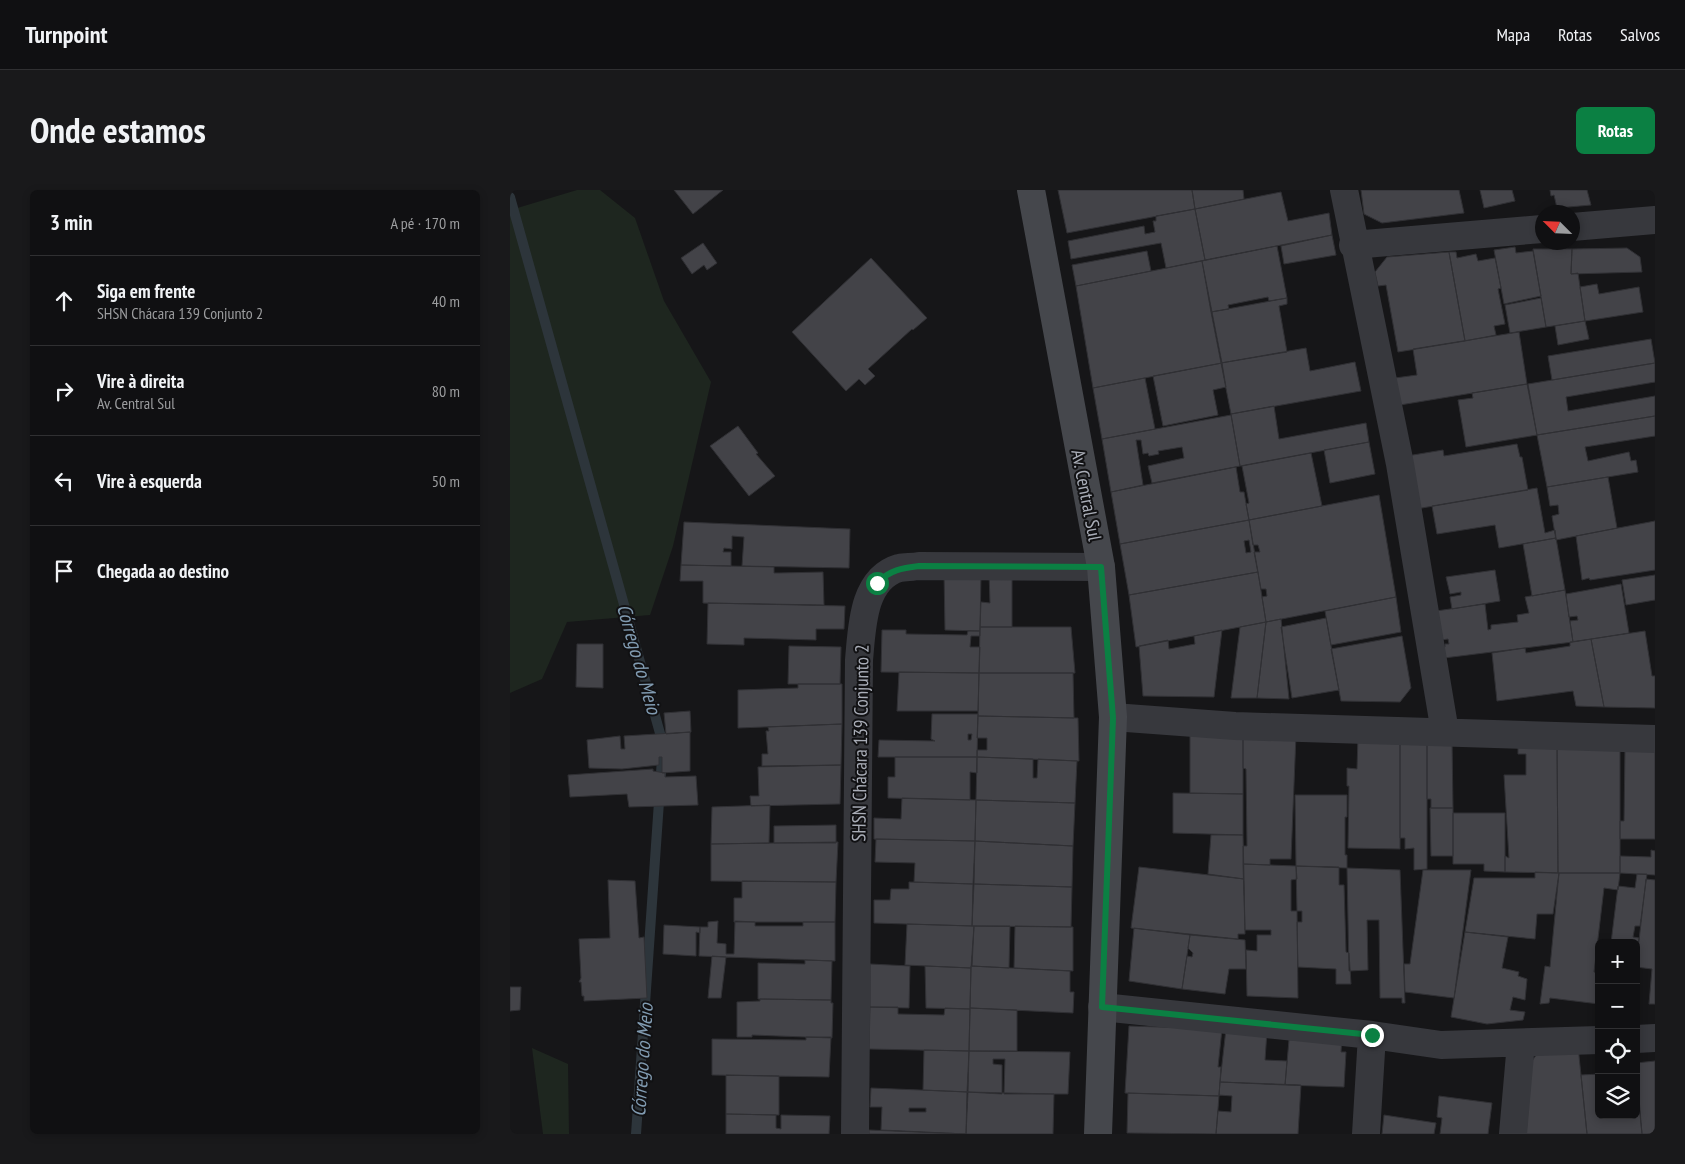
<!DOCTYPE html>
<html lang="pt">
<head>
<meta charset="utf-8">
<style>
  :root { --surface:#101012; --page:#19191b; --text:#f1f3f6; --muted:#9c9d9f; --line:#303032; --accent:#0b8043 }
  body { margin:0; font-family:"PT Sans Narrow",sans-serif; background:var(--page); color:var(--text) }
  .controls { position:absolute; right:15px; bottom:15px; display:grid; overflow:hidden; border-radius:8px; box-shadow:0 2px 8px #0003 }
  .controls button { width:45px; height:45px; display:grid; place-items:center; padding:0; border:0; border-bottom:1px solid var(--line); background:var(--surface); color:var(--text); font:25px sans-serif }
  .compass { position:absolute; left:1025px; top:15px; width:45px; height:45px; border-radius:50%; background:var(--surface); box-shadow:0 2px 8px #0003; rotate:294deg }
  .stop { position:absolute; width:15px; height:15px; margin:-11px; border:4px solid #0b8043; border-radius:50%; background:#fff }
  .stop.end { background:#0b8043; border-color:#fff; box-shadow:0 1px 5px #0008 }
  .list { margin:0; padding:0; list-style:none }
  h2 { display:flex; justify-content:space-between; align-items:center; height:65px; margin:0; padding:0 20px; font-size:21px }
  h2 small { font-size:16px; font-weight:400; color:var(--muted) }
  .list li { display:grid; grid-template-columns:32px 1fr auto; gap:15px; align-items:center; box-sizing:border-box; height:90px; padding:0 20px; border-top:1px solid var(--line) }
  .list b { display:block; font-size:19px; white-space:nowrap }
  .list p { margin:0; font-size:16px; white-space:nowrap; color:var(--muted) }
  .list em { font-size:16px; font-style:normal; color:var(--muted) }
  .icon { flex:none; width:28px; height:28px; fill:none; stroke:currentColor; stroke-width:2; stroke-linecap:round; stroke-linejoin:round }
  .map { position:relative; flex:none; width:1145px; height:944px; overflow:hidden; border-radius:8px }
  header { display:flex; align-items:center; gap:30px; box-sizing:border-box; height:70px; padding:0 25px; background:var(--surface); border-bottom:1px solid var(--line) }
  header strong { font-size:24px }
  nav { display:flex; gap:28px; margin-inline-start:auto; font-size:18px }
  .intro { display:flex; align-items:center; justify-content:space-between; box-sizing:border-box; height:120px; padding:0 30px }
  h1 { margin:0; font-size:35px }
  .button { padding:12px 22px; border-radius:8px; background:var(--accent); color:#fff; font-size:18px; font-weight:700 }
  main { display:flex; gap:30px; padding:0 30px }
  aside { flex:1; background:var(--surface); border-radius:8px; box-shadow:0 2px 8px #0003 }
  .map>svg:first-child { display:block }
  .green { fill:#1e261f }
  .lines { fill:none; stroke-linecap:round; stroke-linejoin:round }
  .stream { stroke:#2d353b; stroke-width:10 }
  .building { fill:#434348; stroke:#303034; fill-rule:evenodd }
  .street { stroke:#37383d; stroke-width:28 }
  .secondary { stroke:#45474c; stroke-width:28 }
  .route { stroke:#0b8043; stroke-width:6 }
  .labels { text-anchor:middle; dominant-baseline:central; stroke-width:4; stroke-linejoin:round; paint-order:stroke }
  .street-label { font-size:19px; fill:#a9adb7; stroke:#111113 }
  .water-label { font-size:20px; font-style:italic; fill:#819bb1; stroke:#111113 }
</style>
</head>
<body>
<header>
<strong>Turnpoint</strong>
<nav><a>Mapa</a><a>Rotas</a><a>Salvos</a></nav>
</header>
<div class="intro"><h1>Onde estamos</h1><a class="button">Rotas</a></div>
<main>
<aside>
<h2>3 min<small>A pé · 170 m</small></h2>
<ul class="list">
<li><svg class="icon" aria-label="ahead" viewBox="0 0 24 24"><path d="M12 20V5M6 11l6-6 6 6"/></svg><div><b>Siga em frente</b><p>SHSN Chácara 139 Conjunto 2</p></div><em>40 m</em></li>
<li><svg class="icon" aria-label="right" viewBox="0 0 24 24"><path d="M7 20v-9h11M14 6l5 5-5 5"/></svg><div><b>Vire à direita</b><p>Av. Central Sul</p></div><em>80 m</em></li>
<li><svg class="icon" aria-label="left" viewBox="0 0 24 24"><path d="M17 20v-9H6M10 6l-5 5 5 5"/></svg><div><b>Vire à esquerda</b></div><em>50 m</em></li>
<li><svg class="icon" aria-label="arrive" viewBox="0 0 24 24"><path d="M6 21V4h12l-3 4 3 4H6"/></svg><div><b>Chegada ao destino</b></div></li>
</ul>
</aside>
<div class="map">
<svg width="1145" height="944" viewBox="0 0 1145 944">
  <rect width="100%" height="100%" fill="#161618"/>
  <path class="green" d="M67,0H90L125,28L154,111L201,192L163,356L140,425L57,432L32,489L0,503V17L4,19Z
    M22,858L58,874L59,944H33Z"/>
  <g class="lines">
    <path class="stream" d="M0,7L153,554L126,944"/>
  </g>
  <path class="building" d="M164,0H213L183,24Z
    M548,0H682L685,19L557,43Z
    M682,0H733L734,9L685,19Z
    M851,0H949L954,23L872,33L854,24Z
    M970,0H1002L1005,11L974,18Z
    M1040,0H1077L1081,15L1047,18L1044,5L1041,6Z
    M771,2L778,31L819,23L822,45L695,70L685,19Z
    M685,19L695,70L656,78L651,53L561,69L558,51L634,36L635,44L645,42L643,31H646V26Z
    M822,45L826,65L774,74L771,56Z
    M193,53L207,73L197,80L194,75L182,84L171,68Z
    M767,56L777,108L759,111L758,107L718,115L719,119L701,122L692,71Z
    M1005,57L1006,63L1023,61L1031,106L994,114L984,60Z
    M1117,58L1130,67L1132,82L1061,84L1062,59Z
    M1023,59H1062L1061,84L1068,83L1075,131L1036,137Z
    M637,61L641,81L566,96L562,75Z
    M939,62L955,151L888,162L876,95L868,96L865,82L877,67Z
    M939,62H946L947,68L966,64L968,71L985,68L991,98L988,99L995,134L984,136L986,145L955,151Z
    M361,68L417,128L403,140L402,139L358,179L365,186L355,195L349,189L336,201L282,142Z
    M692,71L712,173L583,198L566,96Z
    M1087,94L1089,104L1129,97L1133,122L1075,131L1070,97Z
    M777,108V114L769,116L777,162L711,173L701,122Z
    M1031,108L1036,137L1000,143L995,115Z
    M1075,131L1079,149L1048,155L1045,136Z
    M1009,142L1017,194L890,215L885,188L907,185L903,159Z
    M1141,149L1145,173L1042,190L1038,166Z
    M796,158L800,181L845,172L851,201L721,224L711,173Z
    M712,173L716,197L703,200L708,225L653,236L643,186Z
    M1145,173V192L1056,207L1058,221L1145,206V226L1027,245L1018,194Z
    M635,188L645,239L592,249L583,198Z
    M1017,194L1027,245L956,257L948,210L963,208L962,203Z
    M764,216L769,249L856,233L859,252L730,276L721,224Z
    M721,225L730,276L642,293L638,276L674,268L672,257L648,261L649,264L639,266L638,263L633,264L631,250H626L633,295L601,302L592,249Z
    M1145,226V246L1075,257L1078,271L1119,262L1121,271L1126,270L1128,282L1037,297L1027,245Z
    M228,236L248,263L246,264L265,286L239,306L200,256Z
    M859,252L865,284L820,293L814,260Z
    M1007,254L1010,267H1012L1018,300L906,319L897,266L933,260L934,266Z
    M801,263L812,316L739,330L736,314L739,313L732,276Z
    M726,277L730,302H734L739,330L610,354L601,302Z
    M1098,287L1107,338L1046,350L1042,326L1049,324L1048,315L1040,316L1037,297Z
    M1027,298L1035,343L1045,340L1046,348L989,358L985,335L927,344L922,316Z
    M869,305L886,407L756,432L752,407L757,406L756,399H751L744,362H750L748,355H743L739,330Z
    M739,330L748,382L619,405L610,354ZM739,350L741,362L736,363L734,351Z
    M1145,331V380L1080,390L1079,388L1072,390L1066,346Z
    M174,332L340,339L339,378L232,376L234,347L222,346V359L214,358L213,362H221V376L171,375Z
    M1046,348L1055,400L1022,406L1013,354Z
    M171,375L264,377V383H269L313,382L314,415L193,413V391H170Z
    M985,380L990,411L942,419L940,407L951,405V402L940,404L936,387Z
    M434,382L471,383L470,441L435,440Z
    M479,382L502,383V437H470L471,412L480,413Z
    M748,382L756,432L626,457L619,405Z
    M1145,385V410L1116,415L1112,390Z
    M1111,394L1119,443L1063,452L1060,431L1068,430L1067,426L1059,427L1056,404Z
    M1055,400L1063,452L934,468L933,457H935V454H939L938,449L931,450L926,421L975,414L978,440L981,439V435L1008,432L1007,425L1019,423L1015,407Z
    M886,407L891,442L821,455L815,421Z
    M198,413L335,416L334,439H306V450L234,448V455L197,454Z
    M816,428L829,500L782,508L771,437Z
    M771,429L779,509L747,508L756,432Z
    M756,432L747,508H721L730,437Z
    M470,437H561L565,483H469Z
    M372,440H396V444L457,445L458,441H470V446H461L460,457H470L469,483L371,482Z
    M712,440L704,507L633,506L629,456L658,450L659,459L685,454L684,446Z
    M1135,441L1142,486H1145V518L1094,517L1081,449Z
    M892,446L901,498L890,512L831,511L821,459Z
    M1081,449L1094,517L1066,516L1063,501L987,511L982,463L1015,458L1016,463L1060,456V452Z
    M67,454H93V498L66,497Z
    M279,456L331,457L330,494H278Z
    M389,482L469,483L468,521H387Z
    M469,483H563L564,528L468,526Z
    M288,494H332V534L228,538V500L288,498Z
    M180,521L181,542L156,544L154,523Z
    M422,524H468L467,567H368L369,550L425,551L421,549ZM458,544H462L461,550H458Z
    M468,526L568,528L569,571L467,567V560H477V548H467Z
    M332,534L331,575L252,576V564H258L256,541H259L258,537Z
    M180,542V581L152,583V567H149V575L112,579L79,578L77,550L110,546L111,559H115L114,546Z
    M680,544L733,545V604L680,603Z
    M733,545H786L781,669H760V675L733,674V656H737L736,579L733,578Z
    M848,546L890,547V659L838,658L839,596H837V578L847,579Z
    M890,547L917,548V679L904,680V658L895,659V648H890Z
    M917,549L942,550L943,618H921V609H917Z
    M1047,549L1110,550V683H1048Z
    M1008,551L1047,552L1048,683L995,682V666L999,668L994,585H1016V564H1008Z
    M1145,551V649H1110V631H1114L1115,557Z
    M385,567H467V583L460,582V610L378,608V587H385Z
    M467,567L523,569V588H527L528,569L567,571L565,613L466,610Z
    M331,575L330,614L241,616L240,606H249L248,577Z
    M143,579V581L155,583V587L186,586L188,615L119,617L117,604L60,607L58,585Z
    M663,603L733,604V645L663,643Z
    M785,605H837V627H835V665H837V678L786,676Z
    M392,608L466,610L465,651L364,649V628L391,629Z
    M466,610L565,613L563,656L465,651Z
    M260,615L259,653L201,654L202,617Z
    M920,618H943V666H921Z
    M943,623H995V682L974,681V674H943Z
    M326,635V653H264V636Z
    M701,645H733L734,689L698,684Z
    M366,649L465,651L463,694L404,692L405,673L365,672Z
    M465,651L563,656L562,697L464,694Z
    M328,652L326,692L201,691V654Z
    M1141,660L1145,661V685L1110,683V666L1141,667Z
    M733,674L786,676L787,689L781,690V721H787L788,808L737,806L736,760L747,761V745H761V740H735Z
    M786,676L829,677V695H834L836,762L839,763L841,794H826V779L788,777L787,732H792V721H787Z
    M629,677L734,689L735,744H728V749L621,738Z
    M837,678L890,680L895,813H892V808H870L869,730H857L858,780L839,781Z
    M913,680H961L944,808L895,802L894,774H900Z
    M1025,682L1049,683L1043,724H1027L1025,749L955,742L964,688H1025Z
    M1049,683H1110L1108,700L1094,698L1084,782L1089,783V814L1040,808L1039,813L1030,814L1035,776L1040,777Z
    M1127,684H1137L1130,736H1125L1123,747L1129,748L1126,765V753H1101L1108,696L1125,698Z
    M1136,689L1145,690V814H1139L1142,779L1126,777Z
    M98,690L125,691L129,748L134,747L137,808L74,811V806H72L71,792H69L71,788L69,749L100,748Z
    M232,691L326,692L325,732H224V708H232Z
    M399,692L463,694L462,736L364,733V710H380L381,699H399Z
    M464,694L562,697L561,737L462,736Z
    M208,731L207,753L216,754V764H224L225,731L245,732V736H293V732H325V771L189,766L190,737H198V732Z
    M397,734L464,736L461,778L395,775Z
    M154,735L190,737V743L186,742V766L153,764Z
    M464,736H500L499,778L462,776Z
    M505,736L563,737V781L504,778Z
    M624,738L680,745L672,799L619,791Z
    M955,742L998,747L992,778L1009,782L1008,786L1017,789L1015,810L1003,807L1000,820L1015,822L1013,830L977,834L941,827Z
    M680,745L735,750L736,779H719L715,804L672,799L677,766L682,767L683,763L678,758Z
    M202,766L216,767L211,808H198Z
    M295,770L322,771L321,810L248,809V773L295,774Z
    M360,774L400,776L399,818L360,817Z
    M415,776L461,778L460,819L416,818Z
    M461,776L560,781V802H564L563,823L460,818Z
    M0,797H11L10,820L0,821Z
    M250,809L321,810V813H323L322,848L242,845V847H227V812L250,811Z
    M360,817H388V824L434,825L435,818L460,819L459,861L359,859Z
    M460,818L507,820V861H459Z
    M619,836L712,839L708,877H711L709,906L615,903Z
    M716,839L757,841L755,870L777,871L775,895L710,892Z
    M832,844L831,862H836L834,897L775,895L779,850Z
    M296,847H321L319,887L202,885V849L296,850Z
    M1068,856L1077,944H1016L1022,871L1029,861Z
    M414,860L459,861L458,902L413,900Z
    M459,861L560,862L558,904H494L495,869H483V874L492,875V904L457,902Z
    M1145,871V944H1132L1126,873Z
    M1089,884V925H1126V886L1132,944H1077L1071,885Z
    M216,885L269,886V925L216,924Z
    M710,892L791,895L788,944H706L708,921L721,922L722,906L709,905Z
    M361,898L458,902L456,944L371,940L372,917H360ZM399,918H416V922H399Z
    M457,902L544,904L543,944H456Z
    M618,903L709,906L706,944L617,943Z
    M929,906L982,913L978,944H930L932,928L927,927Z
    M216,924L266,925V938L271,939V925L320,926L319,944H216Z
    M874,925L926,933L924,944H872Z
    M359,940L456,944H359Z"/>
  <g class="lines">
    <path class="street" d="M834,0L890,274L935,542
      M1062,37L1145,30
      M843,55L1032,39
      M603,527L725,536L1145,549
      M592,817L862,845L931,855L1089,850
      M1126,849L1145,848
      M345,944L349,470C352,439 352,389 389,378C395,377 403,377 409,376L591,377
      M856,944L862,845
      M1003,944L1011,853"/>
    <path class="secondary" d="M521,0L591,377L603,527L588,944"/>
  </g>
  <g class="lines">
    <path class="route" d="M367,393C380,380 392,378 409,376L591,377L603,528L592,817L862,845"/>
  </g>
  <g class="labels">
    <g class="street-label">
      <text transform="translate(577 305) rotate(79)">Av. Central Sul</text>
      <text transform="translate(350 553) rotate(-89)">SHSN Chácara 139 Conjunto 2</text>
    </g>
    <g class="water-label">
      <text transform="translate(129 469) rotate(74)">Córrego do Meio</text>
      <text transform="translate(132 870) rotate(-86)">Córrego do Meio</text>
    </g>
  </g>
</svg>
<div class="controls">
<button>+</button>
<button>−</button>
<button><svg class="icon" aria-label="locate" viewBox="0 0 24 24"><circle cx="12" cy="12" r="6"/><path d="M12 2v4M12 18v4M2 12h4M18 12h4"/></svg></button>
<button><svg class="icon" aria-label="layers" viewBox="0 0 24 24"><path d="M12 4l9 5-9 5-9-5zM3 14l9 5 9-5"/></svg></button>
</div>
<svg class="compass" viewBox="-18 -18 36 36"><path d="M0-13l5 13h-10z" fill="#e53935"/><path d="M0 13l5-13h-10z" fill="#9c9d9f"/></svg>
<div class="stop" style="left:367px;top:393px"></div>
<div class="stop end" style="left:862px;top:845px"></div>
</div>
</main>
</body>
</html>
